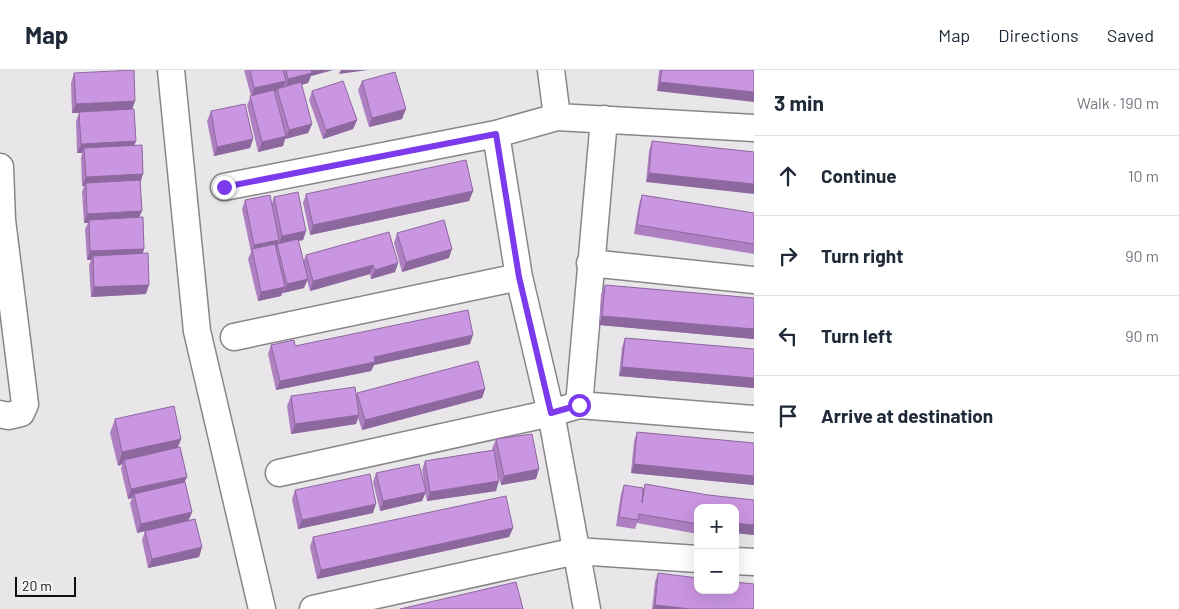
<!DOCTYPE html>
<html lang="en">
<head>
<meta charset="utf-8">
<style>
  :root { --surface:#fff; --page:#f2f2f3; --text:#1f2937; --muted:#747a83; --line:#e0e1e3 }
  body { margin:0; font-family:Barlow,sans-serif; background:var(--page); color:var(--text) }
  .controls { position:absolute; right:15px; bottom:15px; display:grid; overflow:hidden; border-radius:10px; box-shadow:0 5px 20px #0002 }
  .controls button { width:45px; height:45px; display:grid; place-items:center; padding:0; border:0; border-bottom:1px solid var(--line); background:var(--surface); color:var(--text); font:25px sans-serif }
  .scale { position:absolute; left:15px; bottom:12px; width:61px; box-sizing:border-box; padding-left:5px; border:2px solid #100f10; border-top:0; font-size:14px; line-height:18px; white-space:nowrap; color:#100f10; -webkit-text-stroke:4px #f6f3f7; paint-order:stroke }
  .stop { position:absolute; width:15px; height:15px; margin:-11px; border:4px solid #7c3aed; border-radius:50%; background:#fff }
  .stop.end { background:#7c3aed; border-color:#fff; box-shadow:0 1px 5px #0008 }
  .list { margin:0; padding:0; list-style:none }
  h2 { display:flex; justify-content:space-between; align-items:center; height:65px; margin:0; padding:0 20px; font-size:21px }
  h2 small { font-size:16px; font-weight:400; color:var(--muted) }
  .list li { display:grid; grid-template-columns:32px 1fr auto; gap:15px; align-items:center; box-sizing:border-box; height:80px; padding:0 20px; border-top:1px solid var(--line) }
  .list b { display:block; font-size:19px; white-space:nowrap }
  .list em { font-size:16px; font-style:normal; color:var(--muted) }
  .icon { flex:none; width:28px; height:28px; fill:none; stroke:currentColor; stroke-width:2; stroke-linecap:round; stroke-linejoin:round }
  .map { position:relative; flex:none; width:754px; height:539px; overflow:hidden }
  header { display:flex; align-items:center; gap:30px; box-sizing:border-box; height:70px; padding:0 25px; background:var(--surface); border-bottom:1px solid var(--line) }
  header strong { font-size:24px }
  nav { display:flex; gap:28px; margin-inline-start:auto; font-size:18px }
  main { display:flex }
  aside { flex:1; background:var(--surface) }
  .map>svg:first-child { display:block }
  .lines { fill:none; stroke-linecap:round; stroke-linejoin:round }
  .minor-casing { stroke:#888689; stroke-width:29 }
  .minor { stroke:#fff; stroke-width:26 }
  .wall { fill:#ae80c2 }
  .shaded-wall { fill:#8d689e }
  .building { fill:#ca95e1; stroke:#8d689e }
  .route { stroke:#7c3aed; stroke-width:6 }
</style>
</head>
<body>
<header>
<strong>Map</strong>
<nav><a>Map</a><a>Directions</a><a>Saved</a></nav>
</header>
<main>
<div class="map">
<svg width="754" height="539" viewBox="0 0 754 539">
  <rect width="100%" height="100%" fill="#e8e6e9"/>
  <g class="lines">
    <defs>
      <path id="minor" d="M171,0L197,261L262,539
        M551,0L557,47
        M496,64L519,207L551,343L587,539
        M0,97L2,150L25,334L21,343L8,346L0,344
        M224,117L496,64L557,47L754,58
        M590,193L754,210
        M234,267L519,207
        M579,335L754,349
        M279,403L551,343L579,335L604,49
        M735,491L754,492
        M313,539L576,481L698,489"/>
    </defs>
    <use href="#minor" class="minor-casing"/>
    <use href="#minor" class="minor"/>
  </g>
  <path class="wall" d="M244,0H333L311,6L308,13L301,15L312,54L308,63L285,69L283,76L258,82L247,35L251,26Z
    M659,0H754L657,21Z
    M74,3L132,39L136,71L134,76L140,113L139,148L144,179L143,183L146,224L91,227L89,195L91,190H87L85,159L88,153H84L82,122L84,116H82L81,88L82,83H77L76,51L79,43H72L71,13Z
    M362,11L402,49L369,57L358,20Z
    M312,21L357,50L353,59L323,69L309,30Z
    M211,41L253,69L250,78L214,86L207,51Z
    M652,71L754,82L646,112L649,81Z
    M473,121L469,131L310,165L303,133L306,124Z
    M642,125L754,143V184L634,164L639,134Z
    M274,127L306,161L303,170L298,171L303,192L306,185L398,193L395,202L371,209L370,204L310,221L307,210L304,218L283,223V222L281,226L258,231L248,189L251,182L242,139L245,130L272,133Z
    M397,163L449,188L402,202L394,173Z
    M605,215L754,228V269L599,255L601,224Z
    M625,268L754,279V318L619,306L622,277Z
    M470,274L374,295L371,301L276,320L268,284L271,275L295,276Z
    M485,319L482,328L362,360L358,348L356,354L291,364L287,336L291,326H356L357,323Z
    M115,349L181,369L178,377L185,412L192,442L189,450L202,477L199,487L148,498L142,470L145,461L137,463L130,433L132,428L128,429L121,399L122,394L118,396L110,363Z
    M637,362L754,373V415L631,403L634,371Z
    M496,369L536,409L501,415L497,400L496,421L427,431L425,422L422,431L380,441L373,412L376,403L425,419L422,400L425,391L493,380L492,379Z
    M645,414L708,425L754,430V465L735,463V438H698V464L637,453L635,459L616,456L621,424L624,415L643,420Z
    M295,420L373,443L298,459L292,429Z
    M513,458L509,467L317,509L310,477L313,467Z
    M658,503L754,539H652L655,512Z"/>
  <path class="shaded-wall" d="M311,0H333L311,6L308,13L285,19L288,9Z
    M341,0H368L339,4Z
    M286,11L282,20L277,19V21L251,28L254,18Z
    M660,12L754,22V32L657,21Z
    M135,31L132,40L72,43L76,34Z
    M406,39L402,49L369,57L372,48Z
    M357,50L353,59L323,69L326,60Z
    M312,54L308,63L285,69L289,60Z
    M286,66L283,76L258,82L262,72Z
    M253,69L250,78L214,86L217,77Z
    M136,71L132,80L84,78L82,83H77L81,74Z
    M649,103L754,114V124L646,112Z
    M143,104L140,114L86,113L84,116H82L86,107Z
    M473,121L469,131L310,165L313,155Z
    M142,141L138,150H89L88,153H84L87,144Z
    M306,161L303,170L278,175L282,166Z
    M279,170L275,180L252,181L254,175Z
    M144,179L141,188L93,186L91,190H87L90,181Z
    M452,179L449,188L402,202L406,192Z
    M398,193L395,202L371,209L375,200Z
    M373,195L370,204L310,221L313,211Z
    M308,209L304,218L283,223L287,214Z
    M149,215L146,224L91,227L94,217Z
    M285,217L281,226L258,231L261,222Z
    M602,246L754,259V269L599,255Z
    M473,265L470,274L374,295L371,301L276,320L280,311L374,287Z
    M622,297L754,308V318L619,306Z
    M485,319L482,328L362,360L365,350Z
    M359,345L356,354L291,364L295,354Z
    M181,369L176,382L124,390L122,394L118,396L122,382Z
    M634,394L754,406V415L631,403Z
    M539,399L536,409L501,415L504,406Z
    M187,407L183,416L134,424L132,428L128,429L131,419Z
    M499,411L496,421L427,431L430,422Z
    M426,422L422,431L380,441L383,431Z
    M376,434L373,443L298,459L302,450Z
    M192,442L188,451L137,463L141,454Z
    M735,453L754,455V465L735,463Z
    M513,458L509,467L317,509L321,500Z
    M202,477L199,487L148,498L152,489Z
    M655,535L691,539H653Z"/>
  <path class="building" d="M134,0L135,31L76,34L74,3Z
    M250,0H283L286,11L254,18Z
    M286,0H311L312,3L288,9Z
    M662,0H754V22L660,12Z
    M395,2L406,39L372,48L362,11Z
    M343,11L357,50L326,60L312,21Z
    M301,12L312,54L289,60L277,19Z
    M274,20L286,66L262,72L250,26Z
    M245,34L253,69L217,77L211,41Z
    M134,39L136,71L81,74L79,42Z
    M652,71L754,82V114L649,103Z
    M142,75L143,104L86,107L84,78Z
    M466,90L473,121L313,155L306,124Z
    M140,110L142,141L87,144L86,113Z
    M298,122L306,161L282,166L274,127Z
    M270,125L279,170L254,175L245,130Z
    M642,125L754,143V174L637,155Z
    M143,147L144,179L90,181L89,150Z
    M444,150L452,179L406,192L397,163Z
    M389,162L398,193L375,200L373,195L313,211L306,185Z
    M298,169L308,209L287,214L277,174Z
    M275,174L285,217L261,222L252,179Z
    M148,183L149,215L94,217L93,186Z
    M605,215L754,228V259L602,246Z
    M468,240L473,265L374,287L375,292L280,311L271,275L294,270L295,276Z
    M625,268L754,279V308L622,297Z
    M478,291L485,319L365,350L357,323Z
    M355,317L359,345L295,354L291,326Z
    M174,336L181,369L122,382L115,349Z
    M637,362L754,373V406L634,394Z
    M532,364L539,399L504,406L496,369Z
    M180,377L187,407L131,419L124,390Z
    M494,380L499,411L430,422L425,391Z
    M419,394L426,422L383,431L376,403Z
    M370,404L376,434L302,450L295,420Z
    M185,412L192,442L141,454L134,424Z
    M645,414L708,425L754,430V455L735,453V438H705L706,436L705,438H698V454L639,444L638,450L619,447L624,415L643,418L642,433Z
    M506,426L513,458L321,500L313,467Z
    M195,449L202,477L152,489L145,461Z
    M658,503L698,508V520H735V512L754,514V539H691L655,535Z
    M516,512L523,539H400Z"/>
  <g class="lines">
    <path class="route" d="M224,117L496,64L519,207L551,343L579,335"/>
  </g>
</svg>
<div class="controls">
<button>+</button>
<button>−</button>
</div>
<div class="scale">20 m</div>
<div class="stop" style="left:579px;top:335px"></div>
<div class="stop end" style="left:224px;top:117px"></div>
</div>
<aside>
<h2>3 min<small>Walk · 190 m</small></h2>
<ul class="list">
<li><svg class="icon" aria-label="ahead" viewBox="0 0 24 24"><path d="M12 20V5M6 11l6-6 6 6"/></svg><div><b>Continue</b></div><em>10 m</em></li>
<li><svg class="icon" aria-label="right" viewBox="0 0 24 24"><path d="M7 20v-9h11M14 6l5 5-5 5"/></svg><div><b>Turn right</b></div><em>90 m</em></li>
<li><svg class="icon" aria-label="left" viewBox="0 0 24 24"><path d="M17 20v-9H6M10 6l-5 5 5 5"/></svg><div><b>Turn left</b></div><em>90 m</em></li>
<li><svg class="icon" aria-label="arrive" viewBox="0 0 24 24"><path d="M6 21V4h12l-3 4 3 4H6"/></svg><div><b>Arrive at destination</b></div></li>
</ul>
</aside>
</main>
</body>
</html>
